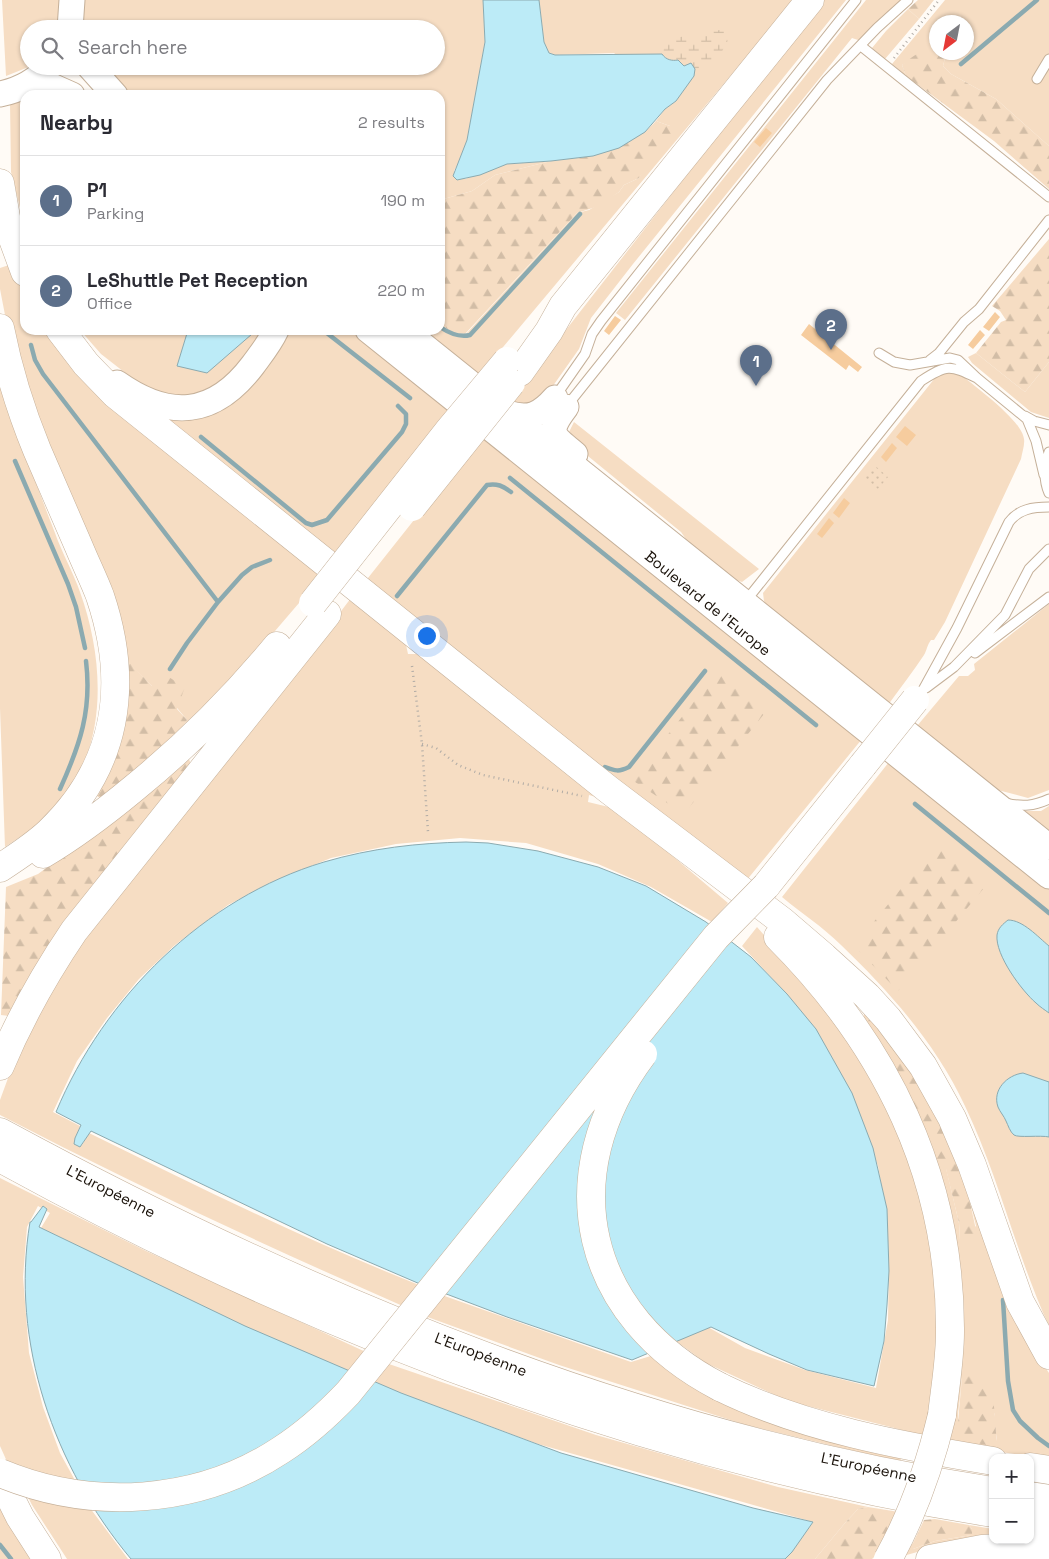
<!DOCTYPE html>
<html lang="en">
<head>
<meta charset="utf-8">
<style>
  :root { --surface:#fff; --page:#f7f7f7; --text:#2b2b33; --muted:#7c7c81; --line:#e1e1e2; --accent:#d93025 }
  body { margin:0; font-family:"Space Grotesk",sans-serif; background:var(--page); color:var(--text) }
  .controls { position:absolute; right:15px; bottom:15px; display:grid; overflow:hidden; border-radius:10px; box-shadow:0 1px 4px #0004 }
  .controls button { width:45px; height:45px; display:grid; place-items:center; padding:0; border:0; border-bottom:1px solid var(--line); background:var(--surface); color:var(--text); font:25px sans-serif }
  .compass { position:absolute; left:929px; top:15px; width:45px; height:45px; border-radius:50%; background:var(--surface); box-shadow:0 1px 4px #0004; rotate:212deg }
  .you { position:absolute; left:426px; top:635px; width:18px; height:18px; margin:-12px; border:4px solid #fff; border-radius:50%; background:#1a73e8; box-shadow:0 0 0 8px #1a73e833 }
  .badge { display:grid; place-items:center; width:32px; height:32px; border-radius:50%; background:var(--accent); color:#fff; font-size:16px; font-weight:700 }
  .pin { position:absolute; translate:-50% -41px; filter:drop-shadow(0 1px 2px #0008) }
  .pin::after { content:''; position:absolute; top:26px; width:18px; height:15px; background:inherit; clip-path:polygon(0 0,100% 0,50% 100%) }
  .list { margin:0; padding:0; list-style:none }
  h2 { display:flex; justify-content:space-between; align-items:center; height:65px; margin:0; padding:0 20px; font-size:21px }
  h2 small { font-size:16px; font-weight:400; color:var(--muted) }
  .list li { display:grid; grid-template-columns:32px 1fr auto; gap:15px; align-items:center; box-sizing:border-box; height:90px; padding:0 20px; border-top:1px solid var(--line) }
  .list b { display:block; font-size:19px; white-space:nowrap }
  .list p { margin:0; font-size:16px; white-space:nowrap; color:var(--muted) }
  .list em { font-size:16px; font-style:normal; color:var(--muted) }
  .icon { flex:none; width:28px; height:28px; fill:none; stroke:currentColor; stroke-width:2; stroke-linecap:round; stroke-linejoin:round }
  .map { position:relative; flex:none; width:1049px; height:1559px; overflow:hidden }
  .search { position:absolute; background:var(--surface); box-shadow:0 1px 4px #0004; left:20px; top:20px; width:425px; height:55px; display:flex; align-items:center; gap:12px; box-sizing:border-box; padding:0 18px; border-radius:28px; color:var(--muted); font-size:19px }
  .panel { position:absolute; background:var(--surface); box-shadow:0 1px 4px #0004; left:20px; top:90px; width:425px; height:245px; border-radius:15px }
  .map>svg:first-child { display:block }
  .green { fill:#f6ddc3; fill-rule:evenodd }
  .forest { fill:url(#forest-firs) }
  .wetland { fill:url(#wetland-marsh) }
  .park { fill:url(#park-dots) }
  .water { fill:#bcebf7; stroke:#8baab0 }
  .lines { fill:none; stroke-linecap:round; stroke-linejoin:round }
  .stream { stroke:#8baab0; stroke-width:4.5 }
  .building { fill:#f6cc9e }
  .lane-casing { stroke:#c5b099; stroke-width:11 }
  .secondary-casing { stroke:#c5b099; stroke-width:27 }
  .highway-casing { stroke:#c5b099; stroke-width:29 }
  .path { stroke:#b0aba5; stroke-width:2.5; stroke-dasharray:1 4; stroke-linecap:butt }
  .lane { stroke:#fff; stroke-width:9 }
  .secondary { stroke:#fff; stroke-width:25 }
  .highway { stroke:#fff; stroke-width:28 }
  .highway-bridge-casing { stroke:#c5b099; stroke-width:29; stroke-linecap:butt }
  .highway-bridge { stroke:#fff; stroke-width:28 }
  .labels { text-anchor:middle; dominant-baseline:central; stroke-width:4.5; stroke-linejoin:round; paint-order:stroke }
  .street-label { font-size:15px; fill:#191109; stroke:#fff }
</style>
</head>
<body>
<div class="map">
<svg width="1049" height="1559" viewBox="0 0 1049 1559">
  <defs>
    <pattern id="forest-firs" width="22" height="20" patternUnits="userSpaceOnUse" patternTransform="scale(1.25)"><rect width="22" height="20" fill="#f6ddc3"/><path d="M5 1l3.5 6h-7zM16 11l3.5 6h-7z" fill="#d2bda6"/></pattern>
    <pattern id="wetland-marsh" width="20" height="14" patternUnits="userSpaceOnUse" patternTransform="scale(1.25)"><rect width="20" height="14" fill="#f6ddc3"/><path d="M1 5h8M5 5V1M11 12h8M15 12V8" fill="none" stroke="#d2bda6"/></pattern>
    <pattern id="park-dots" width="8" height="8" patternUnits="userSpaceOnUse" patternTransform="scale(1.25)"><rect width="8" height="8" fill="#f6ddc3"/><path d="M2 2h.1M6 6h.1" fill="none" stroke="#d2bda6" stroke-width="1.8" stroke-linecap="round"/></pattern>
  </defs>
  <rect width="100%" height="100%" fill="#fffbf6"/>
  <path class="green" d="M2,0H61L58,29H29V66H31L6,76Z
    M79,0H483L485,42L467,140L461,158L454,171L465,179L507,164L551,161L495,175L472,191L440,200V95H131L101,66H436V29H79Z
    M539,0H794L478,377L419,330H440V323L451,332L466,334L577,213L589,210L619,192L624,185L639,178L670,126L656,121L665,109L676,101L614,53L555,55L549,53L544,42Z
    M823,0H846L633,264L591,318L579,349L543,400L538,404L509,403Z
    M866,0H902L880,19L861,41L852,38L625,320L616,313Z
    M945,0H1049V146L996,99L951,74L943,66L945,58L940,53L966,52V22H936V49L935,47L902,65L906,76L892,64Z
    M908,9L919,19L885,59L872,48L886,31Z
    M25,97V228L11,172L10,102Z
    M12,264L25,293V330H48L323,575L245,666L183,726L187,720L159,686H152L125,659L11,346L0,289V268Z
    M80,330H267L218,390L185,398L169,395L142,386L101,354Z
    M285,330H352L454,411L336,559L154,413L192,417Z
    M976,353L1025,392L1049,362V418L1031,412L972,363L968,357Z
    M952,372L959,373C974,386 1022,420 1024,439C1025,445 1022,453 1021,459L945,622L934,640H931C927,645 927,650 924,655C913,672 900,688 888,705L769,610L764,601L763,593L935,378L940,375Z
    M0,379C17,431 35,482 55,533C62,553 73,572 80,592C104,659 108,740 64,799C48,820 26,833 5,847L0,708Z
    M574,422L759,569L742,582L727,577L697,555L681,532L572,443L567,436Z
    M483,433L862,739L746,881L364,583Z
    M351,598L405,640L408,654H417L419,651L596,797L589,795L588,802L617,809L728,903L712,922L651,887L598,864L526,843L460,838L396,844L331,858L277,880L228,905L175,945L139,979L107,1018L77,1061L53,1112L80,1126L74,1141L82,1145L89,1133C198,1187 306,1240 419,1285L405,1307C268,1247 133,1184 0,1115V1100L22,1040L79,943L298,668Z
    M1049,604V790L1028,798L990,788L917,726L959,676H968L975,670L974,664Z
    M889,762L1049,886V1326C1016,1254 999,1177 965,1106C936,1044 890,992 841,945C823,927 801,913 782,897Z
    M1049,806V836L1018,811H1041Z
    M757,927L836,1017L902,1126L937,1261L936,1381L926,1436L788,1401L706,1363L676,1341L706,1326L745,1348L805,1370L876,1388L888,1320L889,1262L887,1218L878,1166L858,1111L789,997L742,946Z
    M946,1168L959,1223L960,1240L976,1226L968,1193L1030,1345L1049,1373V1459L947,1444C954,1391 964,1338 962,1284C960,1245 948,1208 938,1171ZM962,1378L995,1414V1426L997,1441L958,1433V1414Z
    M0,1178L146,1251L368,1353L351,1374L257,1333L41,1228L50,1213L38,1206L27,1227L23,1277L29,1353L43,1407L60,1453L77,1484L9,1466L0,1446Z
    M439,1294L631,1362L654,1355L903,1454L900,1462L746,1425L559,1365L422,1315Z
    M386,1363L596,1435L778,1487L868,1507L858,1509L845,1523L815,1559H785L813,1522L538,1444L368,1381Z
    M26,1493L90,1508L128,1559H67L32,1505Z
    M0,1506L34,1559H0Z
    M969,1525L993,1529V1539L928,1549L903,1556L913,1543V1549L935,1541L972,1535V1529Z"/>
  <path class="forest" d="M918,0H934L919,19L908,9Z
    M935,47L936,52L940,53L945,58L943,66L951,74L996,99L1049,146V189L994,141L906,76L902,65C912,57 922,49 935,47Z
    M656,121L670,126L673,135L639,178L624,185L619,192L599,206L577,213L465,334L451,332L440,323V200L472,191L495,175L551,161L593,156L645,132Z
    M1049,239V362L1025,392L976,353L1001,322L1006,320L1000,311L992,306Z
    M125,658L152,686H159L167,676L185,687L177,709L187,720L183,726L137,770L104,797H98L95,793Z
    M719,670L768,709L684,814L632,780Z
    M187,754L192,767L9,1016L1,1015L6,887L38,874L80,843Z
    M940,841L989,882L898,991L854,946Z
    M867,1009L947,1124L968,1193L979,1244L969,1245L960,1240L959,1223L946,1169L938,1171L928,1139L906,1086L863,1017Z
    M966,1374C970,1374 975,1375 978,1376C998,1386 994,1423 997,1441L992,1446L970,1442L957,1433L962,1377Z
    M868,1507L899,1512L877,1554L872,1559H815L845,1523L858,1509Z
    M935,1519L969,1525L972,1529V1535L935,1541L913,1549V1543L924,1520Z"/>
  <path class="wetland" d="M720,30L728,31L731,34C721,54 716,67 694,76L695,69L665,58L661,54L669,39Z"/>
  <path class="park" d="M873,464L888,477L878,489L863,476Z"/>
  <path class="water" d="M483,0H539L544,42L549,53L555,55L662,54C666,60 672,61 678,60L684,66L691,63L695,69L694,76L676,101L665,109L645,132L619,148L593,156L551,161L507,164L480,175L457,180L453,176L467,140L485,42Z
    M188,330H247L252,334L207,373L177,366Z
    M466,842L488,843L538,851L598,867L646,886L706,922L751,957L787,994L816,1029L852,1093L873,1148L887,1209L889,1271L887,1305L884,1341L874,1386L807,1370L769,1354L711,1327L632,1360L507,1317L420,1284L327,1244L91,1131L80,1147L74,1144L75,1138L81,1125L56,1112C104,997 204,898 324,862C372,848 417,843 466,842Z
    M1008,920C1023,920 1038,937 1049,946V1013C1045,1010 1040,1007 1036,1003C1022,991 995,955 997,935C998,928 1003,924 1008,920Z
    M1023,1073L1049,1082V1137C1041,1135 1018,1138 1014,1135C1010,1132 1008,1125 1006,1121C1004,1116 1000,1112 998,1107C992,1090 1007,1075 1023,1073Z
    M43,1206L47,1209L39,1227L245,1326L401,1393L561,1453L753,1508L813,1522L792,1552L785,1559H131C54,1467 10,1342 30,1222H31Z"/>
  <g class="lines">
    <path class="stream" d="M961,64L1037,0
      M440,327C449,333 459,338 470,335L580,214
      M323,330L410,398
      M31,345L35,360L43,374L218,602L187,643L170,669
      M201,437L306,523L312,525L327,520L402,432L406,424V414L398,406
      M15,461L68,584L76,607L85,648
      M510,478L816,725
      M397,596L487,485C497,483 503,486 511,492
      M218,602L242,575L252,567L270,560
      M605,767C615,771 619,772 629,767L705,671
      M60,789C80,745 92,710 86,661
      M915,804L1049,913
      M1003,1300L1008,1381L1013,1410L1020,1421L1038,1438L1049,1446
      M0,1545L11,1559"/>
  </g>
  <path class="building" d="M766,128L772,133L760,147L754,142Z
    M995,312L1000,317L989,331L983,327Z
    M615,316L621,320L609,335L604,331Z
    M809,324L862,367L858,372L849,365L846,370L801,335Z
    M980,330L985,335L973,349L968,345Z
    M905,426L916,435L907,446L896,437Z
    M892,443L897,448L886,462L881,457Z
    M844,498L850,503L839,518L833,513Z
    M829,518L834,523L822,538L817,534Z"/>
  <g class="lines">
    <defs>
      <path id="lane" d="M861,46L1049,197
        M1037,79L1049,59
        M879,353L894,362L910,365L950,358L958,360L977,378L1027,419L1036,441L1044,475
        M930,360L939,353L964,322L979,309L1049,220
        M555,397L585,354L592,334L601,321L856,0
        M566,407L827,80L877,28L908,0
        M1025,416L1034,421L1049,425
        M1049,452C1044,466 1043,479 1049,493
        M745,602L921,381C947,364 950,365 977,378
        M975,653L1049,597
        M926,688L954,667L1005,615L1029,569L1049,549
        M916,698L923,690L957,628L1009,522C1019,509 1033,507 1049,507
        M1006,803C1022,807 1034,806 1049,799"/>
      <path id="secondary" d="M70,29L72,0
        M89,66L115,95
        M26,85L54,87L72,95
        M0,94C20,90 36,81 50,66
        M368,330L1049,876
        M404,330L1049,847
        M117,383C168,419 213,418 253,365C261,354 270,343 276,330
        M566,407C547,432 551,435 575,454
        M507,413C529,420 540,415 555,398"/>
      <path id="highway" d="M0,183L7,223L25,272
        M0,328C8,369 21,411 37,450C51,483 65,515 79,547C86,564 94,580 100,596C130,685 117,767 49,832C34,846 17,857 0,868
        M60,330L86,364L115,394L609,790L782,921L824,957L867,996L888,1019L923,1066L952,1118L972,1165L1020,1302L1049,1355
        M520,372L549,331L563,306L810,0
        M43,854C75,835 104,813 133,789C186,746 233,699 277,646
        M766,886L863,765
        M778,937C886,1045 951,1177 950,1332C950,1360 945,1388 942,1415
        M0,1066C20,1018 45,974 74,931L327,614
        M0,1132C310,1300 642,1438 993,1491
        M0,1158C309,1328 644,1458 993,1513
        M720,1387C803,1428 902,1446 993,1461
        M1030,1467L1049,1470
        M0,1477L20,1517L47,1559
        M1030,1496L1049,1499
        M1030,1519L1049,1521
        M930,1559L982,1549L1049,1545"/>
    </defs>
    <use href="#lane" class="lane-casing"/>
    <use href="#secondary" class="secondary-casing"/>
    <use href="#highway" class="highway-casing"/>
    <path class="path" d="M894,58L939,0
      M412,666L422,744L428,832
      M422,744L436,748L458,765L483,775L582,796"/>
    <use href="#lane" class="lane"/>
    <use href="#secondary" class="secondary"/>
    <use href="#highway" class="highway"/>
    <defs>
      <path id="highway-bridge" d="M412,507L511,383
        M313,603L450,429L507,361
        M863,765L915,700
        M643,1054C551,1176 584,1317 720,1387
        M0,1473C91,1511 198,1505 281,1450C306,1434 327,1415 348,1393L716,937L766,886
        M888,1559C913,1514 930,1465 942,1415"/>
    </defs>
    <use href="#highway-bridge" class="highway-bridge-casing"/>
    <use href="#highway-bridge" class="highway-bridge"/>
  </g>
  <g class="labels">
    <g class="street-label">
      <text transform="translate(708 603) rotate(39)">Boulevard de l'Europe</text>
      <text transform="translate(111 1191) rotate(27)">L'Européenne</text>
      <text transform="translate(481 1354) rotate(21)">L'Européenne</text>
      <text transform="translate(869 1467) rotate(12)">L'Européenne</text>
    </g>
  </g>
</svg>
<div class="controls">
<button>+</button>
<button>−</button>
</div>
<svg class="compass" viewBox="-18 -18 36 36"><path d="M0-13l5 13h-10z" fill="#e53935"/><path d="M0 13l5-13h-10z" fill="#7c7c81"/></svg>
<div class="you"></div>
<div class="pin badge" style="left:756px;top:386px;background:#5c6f8a">1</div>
<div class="pin badge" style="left:831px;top:350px;background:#5c6f8a">2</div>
<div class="search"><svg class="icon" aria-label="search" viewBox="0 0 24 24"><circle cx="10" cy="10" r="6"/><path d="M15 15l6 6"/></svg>Search here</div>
<section class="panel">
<h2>Nearby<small>2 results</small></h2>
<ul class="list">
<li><span class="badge" style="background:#5c6f8a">1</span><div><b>P1</b><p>Parking</p></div><em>190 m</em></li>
<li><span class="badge" style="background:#5c6f8a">2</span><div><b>LeShuttle Pet Reception</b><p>Office</p></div><em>220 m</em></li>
</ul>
</section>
</div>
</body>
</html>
